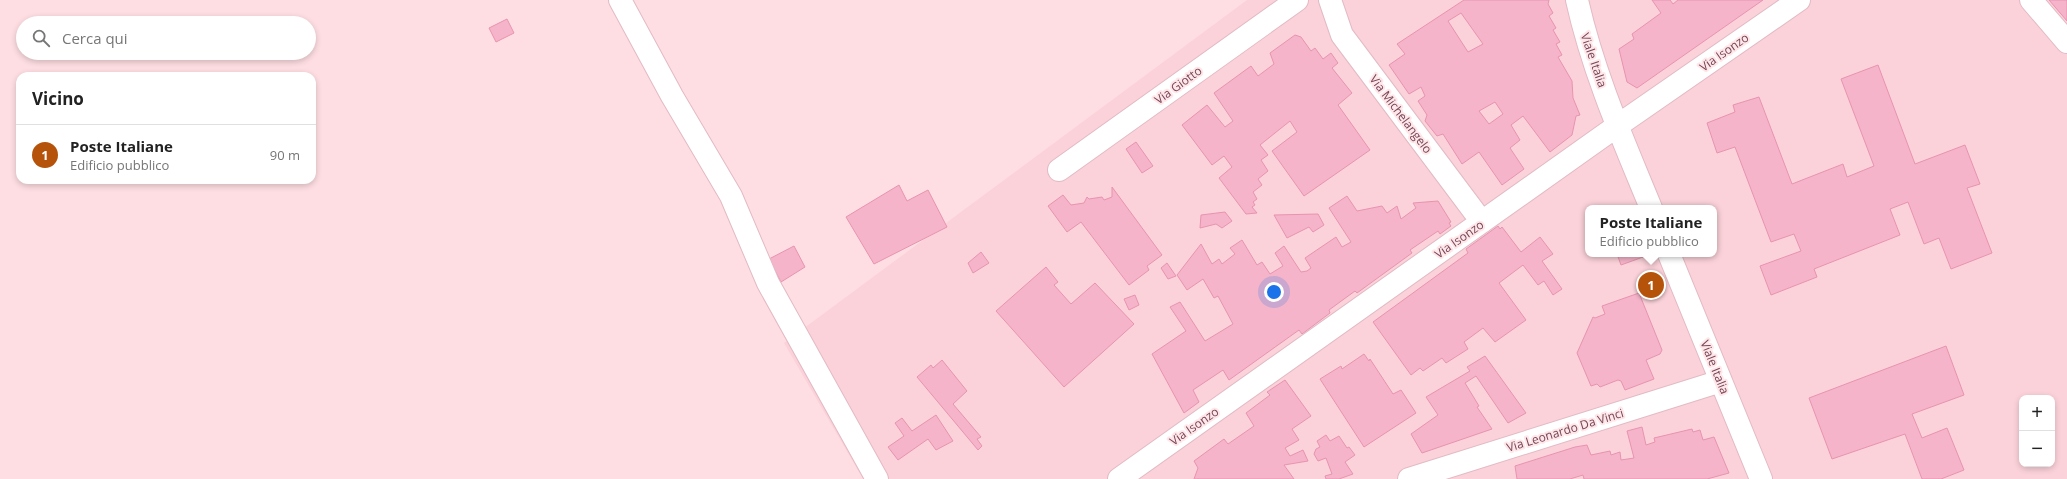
<!DOCTYPE html>
<html lang="it">
<head>
<meta charset="utf-8">
<style>
  :root { --surface:#fff; --page:#f2f2f2; --text:#222; --muted:#767676; --line:#e0e0e0; --accent:#b45309 }
  body { margin:0; font-family:"Open Sans",sans-serif; background:var(--page); color:var(--text) }
  .controls { position:absolute; right:12px; bottom:12px; display:grid; overflow:hidden; border-radius:8px; box-shadow:0 2px 6px #0003 }
  .controls button { width:36px; height:36px; display:grid; place-items:center; padding:0; border:0; border-bottom:1px solid var(--line); background:var(--surface); color:var(--text); font:20px sans-serif }
  .you { position:absolute; left:1274px; top:292px; width:14px; height:14px; margin:-10px; border:3px solid #fff; border-radius:50%; background:#1a73e8; box-shadow:0 0 0 6px #1a73e833 }
  .badge { display:grid; place-items:center; width:26px; height:26px; border-radius:50%; background:var(--accent); color:#fff; font-size:13px; font-weight:700 }
  .pin { position:absolute; translate:-50% -50%; border:2px solid #fff; box-shadow:0 1px 4px #0006 }
  .popup { position:absolute; left:1585px; top:205px; width:132px; height:52px; box-sizing:border-box; display:grid; place-content:center; border-radius:8px; background:var(--surface); filter:drop-shadow(0 1px 3px #0005); font-size:13px; white-space:nowrap; color:var(--muted) }
  .popup b { font-size:15px; color:var(--text) }
  .popup::after { content:''; position:absolute; left:50%; top:100%; margin-left:-8px; border:8px solid transparent; border-top-color:var(--surface) }
  .list { margin:0; padding:0; list-style:none }
  h2 { display:flex; justify-content:space-between; align-items:center; height:52px; margin:0; padding:0 16px; font-size:17px }
  h2 small { font-size:13px; font-weight:400; color:var(--muted) }
  .list li { display:grid; grid-template-columns:26px 1fr auto; gap:12px; align-items:center; box-sizing:border-box; height:60px; padding:0 16px; border-top:1px solid var(--line) }
  .list b { display:block; font-size:15px; white-space:nowrap }
  .list p { margin:0; font-size:13px; white-space:nowrap; color:var(--muted) }
  .list em { font-size:13px; font-style:normal; color:var(--muted) }
  .icon { flex:none; width:22px; height:22px; fill:none; stroke:currentColor; stroke-width:2; stroke-linecap:round; stroke-linejoin:round }
  .map { position:relative; flex:none; width:2067px; height:479px; overflow:hidden }
  .search { position:absolute; background:var(--surface); box-shadow:0 2px 6px #0003; left:16px; top:16px; width:300px; height:44px; display:flex; align-items:center; gap:10px; box-sizing:border-box; padding:0 14px; border-radius:22px; color:var(--muted); font-size:15px }
  .panel { position:absolute; background:var(--surface); box-shadow:0 2px 6px #0003; left:16px; top:72px; width:300px; height:112px; border-radius:12px }
  .map>svg:first-child { display:block }
  .residential { fill:#fbd2d9; fill-rule:evenodd }
  .building { fill:#f5b4ca; stroke:#e893b1; fill-rule:evenodd }
  .lines { fill:none; stroke-linecap:round; stroke-linejoin:round }
  .minor-casing { stroke:#e2bac5; stroke-width:24 }
  .minor { stroke:#fff; stroke-width:22 }
  .labels { text-anchor:middle; dominant-baseline:central; stroke-width:4; stroke-linejoin:round; paint-order:stroke }
  .street-label { font-size:12px; fill:#754557; stroke:#ffe6e9 }
</style>
</head>
<body>
<div class="map">
<svg width="2067" height="479" viewBox="0 0 2067 479">
  <rect width="100%" height="100%" fill="#fedee2"/>
  <path class="residential" d="M1247,0H2067V479H863L784,343ZM1588,208H1714V254H1588ZM2022,398H2052V464H2022Z"/>
  <path class="building" d="M1464,0H1549L1548,4L1553,13L1549,16L1556,28L1553,30L1560,42L1556,44L1562,55L1558,57L1572,81L1573,98L1580,115L1576,116L1572,135L1550,152L1523,116L1511,125L1520,140L1510,148L1524,169L1502,185L1479,152L1462,164L1443,134L1437,136L1425,121L1427,115L1418,101L1425,96L1421,87L1409,94L1389,65L1405,54L1397,44ZM1461,13L1483,44L1468,52L1448,21ZM1495,102L1503,114L1489,124L1479,111Z
    M1652,0H1670L1673,4L1678,0H1763L1637,88L1627,82L1619,49L1634,39L1632,34L1661,13Z
    M2049,0H2067V21Z
    M507,19L514,33L496,42L489,28Z
    M1295,35L1301,37L1311,51L1315,48L1323,59L1331,53L1338,63L1332,68L1352,93L1338,105L1370,150L1304,196L1272,151L1297,132L1290,121L1260,145L1268,155L1261,160L1268,171L1258,179L1262,185L1253,192L1257,199L1253,202L1255,205L1252,207L1257,213L1246,214L1219,178L1232,167L1224,156L1212,165L1182,125L1207,105L1225,127L1233,121L1214,93L1251,66L1258,76L1274,64L1270,53Z
    M1878,65L1915,164L1965,145L1980,184L1967,188L1992,253L1951,269L1939,238L1924,244L1908,202L1890,209L1900,235L1814,269L1817,277L1771,295L1760,266L1801,251L1794,234L1771,242L1735,147L1717,153L1707,123L1735,112L1733,105L1759,97L1792,184L1843,164L1847,177L1874,166L1841,79Z
    M1136,142L1153,166L1142,173L1126,149Z
    M899,185L907,201L928,190L947,227L874,264L846,217Z
    M1112,187L1162,255L1147,266L1149,270L1129,285L1081,222L1067,232L1048,206L1063,195L1071,205L1084,203L1087,197L1089,199L1102,197L1104,200L1112,197Z
    M1347,196L1357,211L1382,206L1387,213L1397,206L1401,219L1416,208L1413,203L1438,201L1451,222L1449,223L1451,226L1440,234L1438,231L1410,250L1412,253L1357,293L1355,291L1329,310L1330,313L1302,334L1299,330L1229,380L1223,370L1193,390L1199,402L1184,413L1152,354L1186,331L1170,307L1180,302L1205,341L1233,324L1218,296L1214,298L1203,279L1187,290L1177,275L1201,244L1212,264L1219,259L1222,264L1235,254L1230,248L1242,240L1257,265L1262,262L1270,274L1283,266L1275,253L1284,246L1301,272L1307,271L1311,268L1305,258L1336,237L1342,247L1351,242L1329,208Z
    M1225,212L1232,221L1222,228L1216,224L1200,228L1201,215Z
    M1318,214L1324,225L1313,232L1309,227L1287,238L1274,215Z
    M1498,226L1500,229L1502,227L1521,252L1540,237L1553,254L1542,261L1562,289L1553,295L1544,281L1538,285L1523,265L1499,283L1526,320L1495,342L1483,328L1464,342L1468,349L1446,363L1442,358L1423,371L1420,368L1411,375L1373,322L1468,253L1466,249Z
    M794,246L805,267L781,282L769,259Z
    M981,252L989,263L973,273L968,263Z
    M1617,254H1641L1643,257L1621,265Z
    M1167,263L1176,276L1168,279L1161,268Z
    M1046,267L1058,282L1054,285L1071,304L1095,283L1134,324L1064,387L996,311Z
    M1639,293L1662,350L1660,354L1646,360L1654,379L1625,390L1621,381L1618,380L1600,387L1597,384L1591,386L1577,353L1593,317L1595,318L1605,314L1602,306Z
    M1135,295L1139,305L1129,310L1124,299Z
    M1946,346L1964,395L1912,414L1922,438L1947,428L1964,470L1941,479H1922L1905,434L1832,459L1809,398Z
    M1364,354L1369,361L1370,359L1393,394L1401,390L1416,413L1364,447L1320,379L1341,366L1342,369Z
    M1485,356L1526,413L1508,423L1476,376L1465,383L1479,406L1477,407L1492,429L1422,453L1411,434L1438,415L1426,397L1470,371L1467,367Z
    M942,360L967,391L953,404L981,437L977,439L982,446L978,450L917,377L931,365L933,368Z
    M1285,380L1311,416L1292,429L1299,440L1285,448L1290,456L1303,450L1308,461L1284,465L1294,479H1194L1198,468L1194,461L1224,439L1228,444L1254,426L1246,413L1270,395L1267,392Z
    M936,415L953,441L936,450L928,439L898,460L888,447L904,436L895,423L902,418L912,431Z
    M1642,427L1646,445L1655,442L1654,438L1692,429L1693,432L1700,430L1703,440L1714,437L1729,473L1707,479H1584L1583,475L1570,479H1517L1515,466L1575,447L1587,445L1591,455L1610,451L1611,455L1620,452L1621,460L1634,458L1627,431Z
    M1326,435L1330,441L1339,436L1347,448L1349,447L1355,455L1345,462L1353,474L1339,479H1326L1325,476L1332,474L1326,458L1318,461L1314,454L1316,449L1320,447L1317,441Z"/>
  <g class="lines">
    <defs>
      <path id="minor" d="M620,0L672,96L731,196L768,283L877,479
        M1330,0L1342,35L1482,222
        M1577,0C1593,72 1623,140 1651,208
        M2031,0L2067,42
        M1059,170L1297,0
        M1669,254L1761,479
        M1119,479L1617,126L1799,0
        M1409,479L1721,381"/>
    </defs>
    <use href="#minor" class="minor-casing"/>
    <use href="#minor" class="minor"/>
  </g>
  <g class="labels">
    <g class="street-label">
      <text transform="translate(1724 52) rotate(-35)">Via Isonzo</text>
      <text transform="translate(1594 60) rotate(71)">Viale Italia</text>
      <text transform="translate(1178 85) rotate(-36)">Via Giotto</text>
      <text transform="translate(1401 114) rotate(53)">Via Michelangelo</text>
      <text transform="translate(1459 239) rotate(-35)">Via Isonzo</text>
      <text transform="translate(1715 367) rotate(68)">Viale Italia</text>
      <text transform="translate(1194 426) rotate(-35)">Via Isonzo</text>
      <text transform="translate(1565 430) rotate(-17)">Via Leonardo Da Vinci</text>
    </g>
  </g>
</svg>
<div class="controls">
<button>+</button>
<button>−</button>
</div>
<div class="you"></div>
<div class="pin badge" style="left:1651px;top:285px">1</div>
<div class="popup"><b>Poste Italiane</b>Edificio pubblico</div>
<div class="search"><svg class="icon" aria-label="search" viewBox="0 0 24 24"><circle cx="10" cy="10" r="6"/><path d="M15 15l6 6"/></svg>Cerca qui</div>
<section class="panel">
<h2>Vicino<small></small></h2>
<ul class="list">
<li><span class="badge">1</span><div><b>Poste Italiane</b><p>Edificio pubblico</p></div><em>90 m</em></li>
</ul>
</section>
</div>
</body>
</html>
